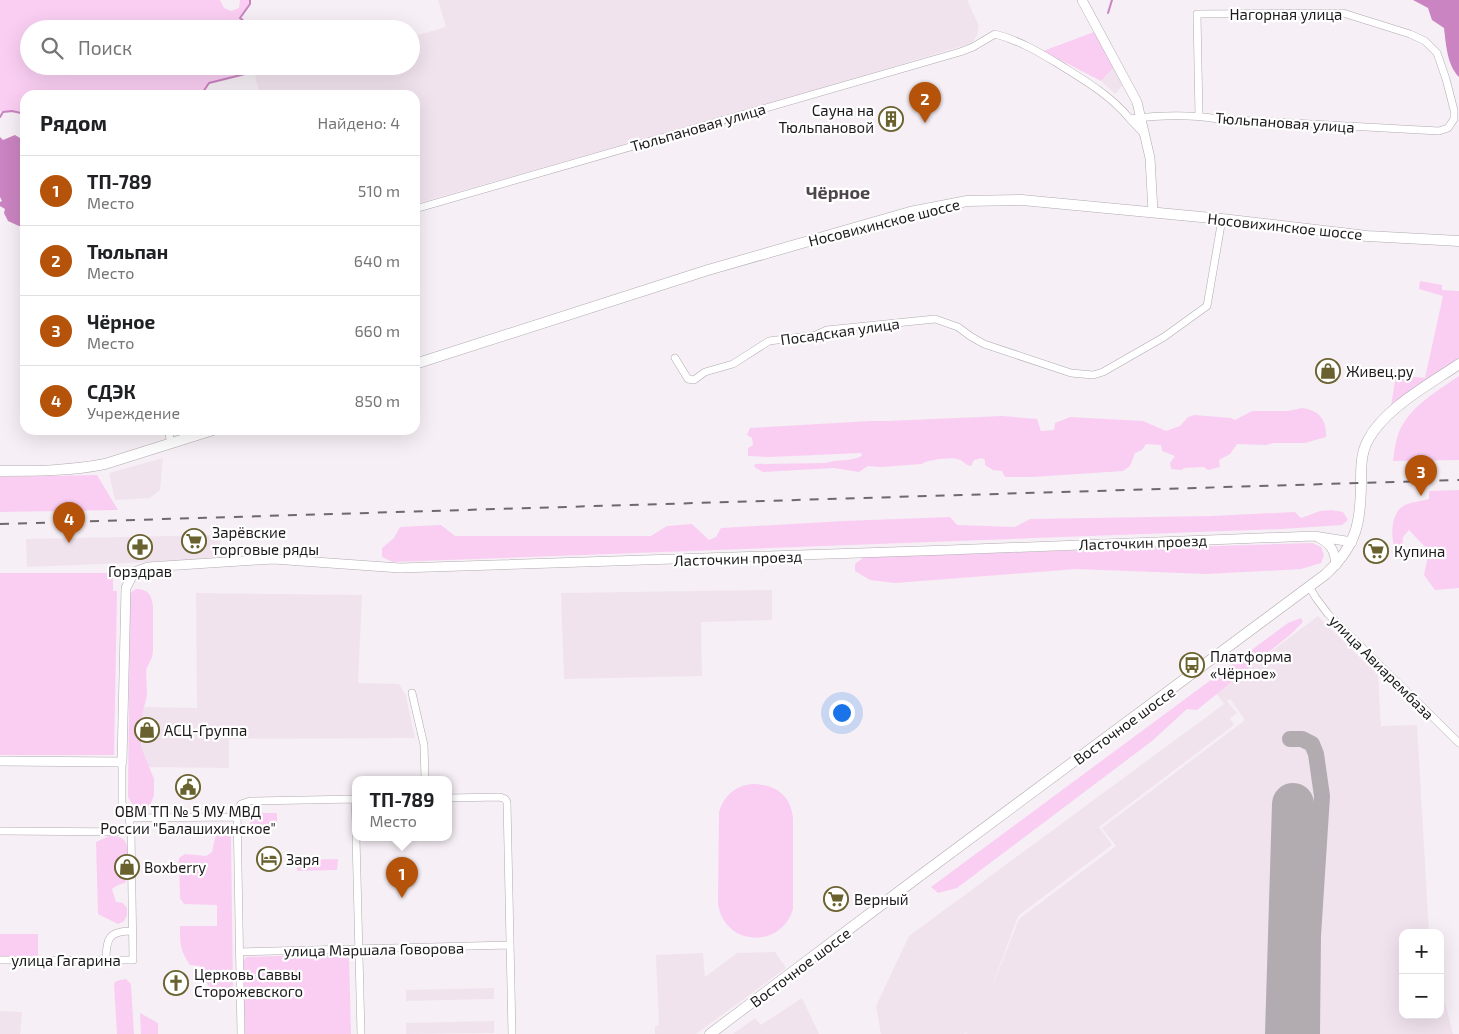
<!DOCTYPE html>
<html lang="ru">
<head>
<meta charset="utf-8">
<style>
  :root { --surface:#fff; --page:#f2f2f2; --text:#202124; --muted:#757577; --line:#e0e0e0; --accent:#b45309 }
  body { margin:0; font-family:"Exo 2",sans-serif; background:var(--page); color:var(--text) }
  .controls { position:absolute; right:15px; bottom:15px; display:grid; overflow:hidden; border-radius:10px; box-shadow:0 5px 20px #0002 }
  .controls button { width:45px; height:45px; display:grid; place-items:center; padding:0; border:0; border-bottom:1px solid var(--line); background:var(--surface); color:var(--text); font:25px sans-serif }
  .you { position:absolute; left:841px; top:712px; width:18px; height:18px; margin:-12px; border:4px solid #fff; border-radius:50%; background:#1a73e8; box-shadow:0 0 0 8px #1a73e833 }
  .badge { display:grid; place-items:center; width:32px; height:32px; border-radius:50%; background:var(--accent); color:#fff; font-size:16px; font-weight:700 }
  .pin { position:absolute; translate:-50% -41px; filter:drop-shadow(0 1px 2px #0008) }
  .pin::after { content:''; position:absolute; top:26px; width:18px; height:15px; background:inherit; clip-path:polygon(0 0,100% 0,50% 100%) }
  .popup { position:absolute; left:352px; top:776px; width:100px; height:65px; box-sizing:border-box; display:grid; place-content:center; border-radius:10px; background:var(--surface); filter:drop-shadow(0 1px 4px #0005); font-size:16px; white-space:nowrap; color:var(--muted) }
  .popup b { font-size:19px; color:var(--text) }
  .popup::after { content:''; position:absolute; left:50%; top:100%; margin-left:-10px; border:10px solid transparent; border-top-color:var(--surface) }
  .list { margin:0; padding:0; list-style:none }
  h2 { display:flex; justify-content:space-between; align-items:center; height:65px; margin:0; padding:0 20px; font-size:21px }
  h2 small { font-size:16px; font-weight:400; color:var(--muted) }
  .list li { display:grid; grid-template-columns:32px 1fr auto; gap:15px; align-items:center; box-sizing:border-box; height:70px; padding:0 20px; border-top:1px solid var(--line) }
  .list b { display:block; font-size:19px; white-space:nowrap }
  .list p { margin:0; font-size:16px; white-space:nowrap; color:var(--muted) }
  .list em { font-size:16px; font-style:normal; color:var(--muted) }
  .icon { flex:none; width:28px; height:28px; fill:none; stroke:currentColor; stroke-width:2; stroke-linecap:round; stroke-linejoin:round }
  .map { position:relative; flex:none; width:1459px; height:1034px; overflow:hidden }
  .search { position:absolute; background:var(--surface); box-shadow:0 5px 20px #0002; left:20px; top:20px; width:400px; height:55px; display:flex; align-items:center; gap:12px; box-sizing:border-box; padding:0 18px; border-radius:28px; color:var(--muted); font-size:19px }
  .panel { position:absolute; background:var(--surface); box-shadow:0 5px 20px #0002; left:20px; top:90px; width:400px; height:345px; border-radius:15px }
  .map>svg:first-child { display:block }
  .built { fill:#f1e3ee; fill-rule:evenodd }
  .green { fill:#f9cef2 }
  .water { fill:#ca84c1 }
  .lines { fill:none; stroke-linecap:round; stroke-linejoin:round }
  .stream { stroke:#ca84c1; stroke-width:2 }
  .taxiway { stroke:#b2acb0; stroke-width:16 }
  .runway { stroke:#b2acb0; stroke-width:42 }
  .minor-casing { stroke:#b1aab0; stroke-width:8 }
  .tertiary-casing { stroke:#b1aab0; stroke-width:10 }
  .secondary-casing { stroke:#b1aab0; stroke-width:11 }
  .minor { stroke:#fff; stroke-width:7 }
  .tertiary { stroke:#fff; stroke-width:9 }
  .secondary { stroke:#fff; stroke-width:10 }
  .rail { stroke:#6d696c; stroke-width:2; stroke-dasharray:9 9; stroke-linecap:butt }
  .labels { text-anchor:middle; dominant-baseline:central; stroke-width:4.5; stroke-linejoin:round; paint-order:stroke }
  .street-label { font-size:15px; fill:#1d1a1c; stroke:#fff }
  .poi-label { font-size:15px; fill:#1d1a1c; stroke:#fff; text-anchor:start }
  .quarter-label { font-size:18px; font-weight:bold; fill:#4d474c; stroke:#fff }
</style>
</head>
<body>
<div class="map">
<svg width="1459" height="1034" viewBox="0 0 1459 1034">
  <rect width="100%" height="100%" fill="#f6eff5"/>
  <path class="built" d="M438,0H967L979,26L977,35L972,43L839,83L415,204V95H260L255,76L276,66H411V37L446,27Z
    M1114,67L1123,85L1115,94L1101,81Z
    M163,458L160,490L150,498L115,500L109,473Z
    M220,535V559L27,567L26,539Z
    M772,590V620L701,622L702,676L564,679L561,593Z
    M196,593L362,595L358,683L399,684L406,696L415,738L229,739V768L140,767L139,707L197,708Z
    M1318,616L1378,675L1381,726L1417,725L1429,933H1403V1015H1440V982L1453,1034H965L969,1031L963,1034H881L876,1006L909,936L1224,704L1216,693ZM1230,699L1245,720L1102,828L1116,846L1019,919L990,992L1018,916L1112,845L1099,827L1234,725L1230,718L1237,713L1227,701Z
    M775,952L786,968L696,1034H655V1026L659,1025L656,955L703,953L705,977L737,953Z
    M494,988V999L406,1001V990Z
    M802,998L819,1034H733L755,1018L761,1025Z
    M0,1011L22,1012L20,1034H0Z
    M494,1021V1033L406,1034V1023Z"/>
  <path class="green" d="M0,0H220L224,8L231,11L239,8L240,0H250V4L240,18L248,24L249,29H29V66L248,67L245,74L209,83L203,92L192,95H25V114L12,111L3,112L0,111Z
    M1094,32L1114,67L1101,81L1043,51Z
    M1420,281L1442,285V290L1459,291V359L1391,406L1396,375L1425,378L1443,296L1419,289Z
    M1459,376V460L1393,461C1394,453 1395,445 1397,438C1405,409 1436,392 1459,376Z
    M1302,408C1319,410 1327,420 1326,437L1305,443H1273L1266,445L1237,444L1230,454L1219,460L1220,467L1208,470L1204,467L1184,468L1182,470L1171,469L1170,463L1175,456L1162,451L1161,445L1146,444L1142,450L1135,453L1130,466L1123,471L1032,477H1005L1002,471L993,470L985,465V460L982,458L974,460L971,466C965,465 965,462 960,460C953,456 927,460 922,464L881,467L868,466L859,472L834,468L763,472L754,467L755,464L826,463C838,459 850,462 862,456L861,453L770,457L748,456V448L753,445L752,438L747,435L750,428L871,421H888L1002,416L1037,419L1041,431L1054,430L1055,423L1070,417L1143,421L1166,431L1180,426L1188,417L1195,415L1231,418L1235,420L1252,411H1288Z
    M97,475L118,510L0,512V477Z
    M1459,490V588L1435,590L1424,575L1429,551L1409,530L1403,537L1402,550L1396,551C1390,539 1390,512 1405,505C1412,502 1422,501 1429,499V491Z
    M1331,510L1343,512L1348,520L1342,525L1282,529L393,562L382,557V548L394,538L400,527L441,525L455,536H651L667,526L692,524L709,540L716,537L721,528L844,521L950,517L957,525L1015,527L1030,519L1211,516L1295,512L1301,518L1320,511Z
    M1312,543L1321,547L1324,555L1321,563L1301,569L1207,574L1076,569L895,583L870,580L855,571V564L864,557Z
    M0,573H113V591H117L114,755H0Z
    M136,589C148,589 152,595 153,607V651L152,657L146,670L147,695L142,716L141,747L154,779V795L149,808L142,810L135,809L128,797L130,593Z
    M1301,618L1303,622L1291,634L1197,710L1187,709L1152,741L957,888L938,893L931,887L1288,623Z
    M752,784C775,784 791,795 793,818V909C781,950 723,946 718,903L719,812C724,795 735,786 752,784Z
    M250,813H277V826L250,827Z
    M227,831L231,837L233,993H213L202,975L200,966L190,965C180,950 180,944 180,926H217V905L184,904L180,898L179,858L185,854L206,856L212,852L215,838L219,832Z
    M109,836C127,835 128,844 128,860L124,864L128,877L125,883L118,885L112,889L116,902L123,903L127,908V915L124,921L118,924L98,914L96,842Z
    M338,859L337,870L297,871V860Z
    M0,934H38V957H0Z
    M346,954L349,958L351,1034H245L243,963L246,957Z
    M126,979L131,984L134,1034H117L114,984L116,981Z
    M140,1013L158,1023V1034H141Z"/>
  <path class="water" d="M1413,0H1459V77C1447,65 1446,44 1444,28L1432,20L1428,8Z
    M15,135L25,141V225L19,226L8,221L4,213L5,209L0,206V202L2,201L0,197V137L3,140Z"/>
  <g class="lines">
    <path class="stream" d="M1108,13L1112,0
      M249,29L248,24L240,18L250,4V0
      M192,95L203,92L209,83L245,74L248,66
      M0,117L3,112L12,111L25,114"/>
    <path class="taxiway" d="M1290,739H1302L1312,744L1316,754L1322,796L1313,936L1312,1034"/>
    <path class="runway" d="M1286,1034L1293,804"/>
    <defs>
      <path id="minor" d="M1130,119L1145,135
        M415,209L960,52L973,47L995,34C1018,40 1037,51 1057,63C1084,80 1109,94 1130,119C1160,115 1188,114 1218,119L1439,131L1448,128L1454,119V110L1446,79L1437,53L1425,41L1410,34L1343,13L1197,14L1199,116
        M675,358L688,379L694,380L705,372L733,364L769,341L816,335L827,330L935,319L958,327L970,336L984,344L1071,373L1093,375L1103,372L1164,337L1207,306L1222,219
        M168,430L171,443
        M1310,588L1316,598L1328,614L1459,743
        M412,693L424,745L425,779
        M448,798L500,797L505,799L507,802L512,1034
        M355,799L356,824
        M129,818L236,817
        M0,831L131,832
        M356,837L361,1034
        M239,952L510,945
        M0,960H133L131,832L129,818L122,803V762
        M106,960C106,938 109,931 132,931
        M241,1034L237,811L241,804L250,801L356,799"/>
      <path id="tertiary" d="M1082,0L1137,102L1150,158L1153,212
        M1319,538C1331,543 1335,552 1336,565
        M0,761L122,762L126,588L134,572L148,567L273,559L400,568L949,550L1314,536L1352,542"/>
      <path id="secondary" d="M415,364L708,270L910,212L967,201L1022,200L1222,219L1367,236L1459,241
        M0,471C36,471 70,471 105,464L213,430
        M710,1034L917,878L1326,574C1357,545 1361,522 1361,481C1361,467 1361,453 1368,440C1385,408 1430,384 1459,364"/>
    </defs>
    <use href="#minor" class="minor-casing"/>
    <use href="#tertiary" class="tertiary-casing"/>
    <use href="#secondary" class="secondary-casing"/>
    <use href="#minor" class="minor"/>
    <use href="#tertiary" class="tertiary"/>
    <use href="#secondary" class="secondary"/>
    <path class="rail" d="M0,524L1459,480"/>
  </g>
  <defs>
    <symbol id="building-ring" viewBox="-11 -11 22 22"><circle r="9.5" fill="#fff" stroke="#6a622e" stroke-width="1.5"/><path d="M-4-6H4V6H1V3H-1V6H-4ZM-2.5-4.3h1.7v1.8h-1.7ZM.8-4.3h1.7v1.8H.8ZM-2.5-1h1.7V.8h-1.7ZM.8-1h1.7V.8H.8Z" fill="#6a622e"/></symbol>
    <symbol id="shop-ring" viewBox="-11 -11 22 22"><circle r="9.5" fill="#fff" stroke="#6a622e" stroke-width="1.5"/><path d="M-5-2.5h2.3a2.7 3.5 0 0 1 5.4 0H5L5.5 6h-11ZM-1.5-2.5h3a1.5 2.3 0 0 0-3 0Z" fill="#6a622e"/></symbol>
    <symbol id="supermarket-ring" viewBox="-11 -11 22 22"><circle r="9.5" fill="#fff" stroke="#6a622e" stroke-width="1.5"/><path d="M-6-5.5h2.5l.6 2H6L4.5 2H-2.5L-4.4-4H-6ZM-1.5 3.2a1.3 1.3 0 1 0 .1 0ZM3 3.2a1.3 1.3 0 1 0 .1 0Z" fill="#6a622e"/></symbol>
    <symbol id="pharmacy-ring" viewBox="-11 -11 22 22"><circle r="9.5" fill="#fff" stroke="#6a622e" stroke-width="1.5"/><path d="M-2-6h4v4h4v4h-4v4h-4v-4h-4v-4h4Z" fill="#6a622e"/></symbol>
    <symbol id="bus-ring" viewBox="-11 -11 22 22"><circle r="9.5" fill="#fff" stroke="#6a622e" stroke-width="1.5"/><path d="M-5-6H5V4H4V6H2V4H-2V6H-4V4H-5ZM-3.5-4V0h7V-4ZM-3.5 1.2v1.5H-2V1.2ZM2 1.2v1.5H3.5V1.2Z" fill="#6a622e"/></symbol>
    <symbol id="civic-ring" viewBox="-11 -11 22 22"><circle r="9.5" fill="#fff" stroke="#6a622e" stroke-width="1.5"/><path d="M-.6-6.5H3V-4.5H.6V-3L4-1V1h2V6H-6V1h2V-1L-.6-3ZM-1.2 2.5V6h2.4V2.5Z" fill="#6a622e"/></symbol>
    <symbol id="hotel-ring" viewBox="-11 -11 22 22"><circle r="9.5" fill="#fff" stroke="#6a622e" stroke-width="1.5"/><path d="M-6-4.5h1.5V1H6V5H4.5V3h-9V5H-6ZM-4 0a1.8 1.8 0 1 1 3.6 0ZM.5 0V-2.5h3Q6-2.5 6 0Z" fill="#6a622e"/></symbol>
    <symbol id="church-ring" viewBox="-11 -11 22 22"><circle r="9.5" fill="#fff" stroke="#6a622e" stroke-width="1.5"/><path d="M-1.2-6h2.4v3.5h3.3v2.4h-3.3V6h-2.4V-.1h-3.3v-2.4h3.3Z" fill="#6a622e"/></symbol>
  </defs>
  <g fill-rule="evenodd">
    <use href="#building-ring" x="877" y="105" width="28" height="28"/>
    <use href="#shop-ring" x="1314" y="357" width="28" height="28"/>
    <use href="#supermarket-ring" x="180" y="527" width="28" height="28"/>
    <use href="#pharmacy-ring" x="126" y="533" width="28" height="28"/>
    <use href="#supermarket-ring" x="1362" y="537" width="28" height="28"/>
    <use href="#bus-ring" x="1178" y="651" width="28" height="28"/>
    <use href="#shop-ring" x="133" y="716" width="28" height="28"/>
    <use href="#civic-ring" x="174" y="773" width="28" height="28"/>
    <use href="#hotel-ring" x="255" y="845" width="28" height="28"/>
    <use href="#shop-ring" x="113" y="853" width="28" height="28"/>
    <use href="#supermarket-ring" x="822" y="885" width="28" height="28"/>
    <use href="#church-ring" x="162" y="969" width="28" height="28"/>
  </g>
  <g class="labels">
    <g class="street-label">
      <text x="1286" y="14">Нагорная улица</text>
      <text transform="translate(1285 122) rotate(4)">Тюльпановая улица</text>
      <text transform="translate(698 127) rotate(-16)">Тюльпановая улица</text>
      <text transform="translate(884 222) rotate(-14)">Носовихинское шоссе</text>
      <text transform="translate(1285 226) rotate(6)">Носовихинское шоссе</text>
      <text transform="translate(840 331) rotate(-8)">Посадская улица</text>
      <text transform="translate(1143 542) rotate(-2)">Ласточкин проезд</text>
      <text transform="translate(738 558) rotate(-2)">Ласточкин проезд</text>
      <text transform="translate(1382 667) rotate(45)">улица Авиарембаза</text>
      <text transform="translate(1124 725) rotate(-36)">Восточное шоссе</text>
      <text transform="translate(374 949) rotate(-1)">улица Маршала Говорова</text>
      <text x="66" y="960">улица Гагарина</text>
      <text transform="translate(800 967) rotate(-37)">Восточное шоссе</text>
    </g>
    <g class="poi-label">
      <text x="874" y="110" text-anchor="end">Сауна на<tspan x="874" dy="17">Тюльпановой</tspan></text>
      <text x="1346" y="371">Живец.ру</text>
      <text x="212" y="532">Зарёвские<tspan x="212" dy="17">торговые ряды</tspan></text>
      <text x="1394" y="551">Купина</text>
      <text x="140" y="571" text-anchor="middle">Горздрав</text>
      <text x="1210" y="656">Платформа<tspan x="1210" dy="17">«Чёрное»</tspan></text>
      <text x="164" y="730">АСЦ-Группа</text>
      <text x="188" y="811" text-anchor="middle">ОВМ ТП № 5 МУ МВД<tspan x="188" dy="17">России "Балашихинское"</tspan></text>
      <text x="286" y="859">Заря</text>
      <text x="144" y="867">Boxberry</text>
      <text x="854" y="899">Верный</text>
      <text x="194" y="974">Церковь Саввы<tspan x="194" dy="17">Сторожевского</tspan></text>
    </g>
    <g class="quarter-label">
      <text x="838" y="192">Чёрное</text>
    </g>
  </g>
</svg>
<div class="controls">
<button>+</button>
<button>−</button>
</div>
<div class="you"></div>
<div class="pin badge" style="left:402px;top:898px">1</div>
<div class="popup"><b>ТП-789</b>Место</div>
<div class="pin badge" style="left:925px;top:123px">2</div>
<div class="pin badge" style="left:1421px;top:496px">3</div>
<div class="pin badge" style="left:69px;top:543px">4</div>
<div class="search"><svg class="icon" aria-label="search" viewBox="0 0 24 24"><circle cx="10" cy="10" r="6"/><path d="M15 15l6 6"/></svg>Поиск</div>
<section class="panel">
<h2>Рядом<small>Найдено: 4</small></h2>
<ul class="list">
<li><span class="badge">1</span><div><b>ТП-789</b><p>Место</p></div><em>510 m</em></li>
<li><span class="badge">2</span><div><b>Тюльпан</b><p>Место</p></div><em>640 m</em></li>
<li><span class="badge">3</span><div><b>Чёрное</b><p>Место</p></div><em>660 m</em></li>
<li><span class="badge">4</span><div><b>СДЭК</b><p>Учреждение</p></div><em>850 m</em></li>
</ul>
</section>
</div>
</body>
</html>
